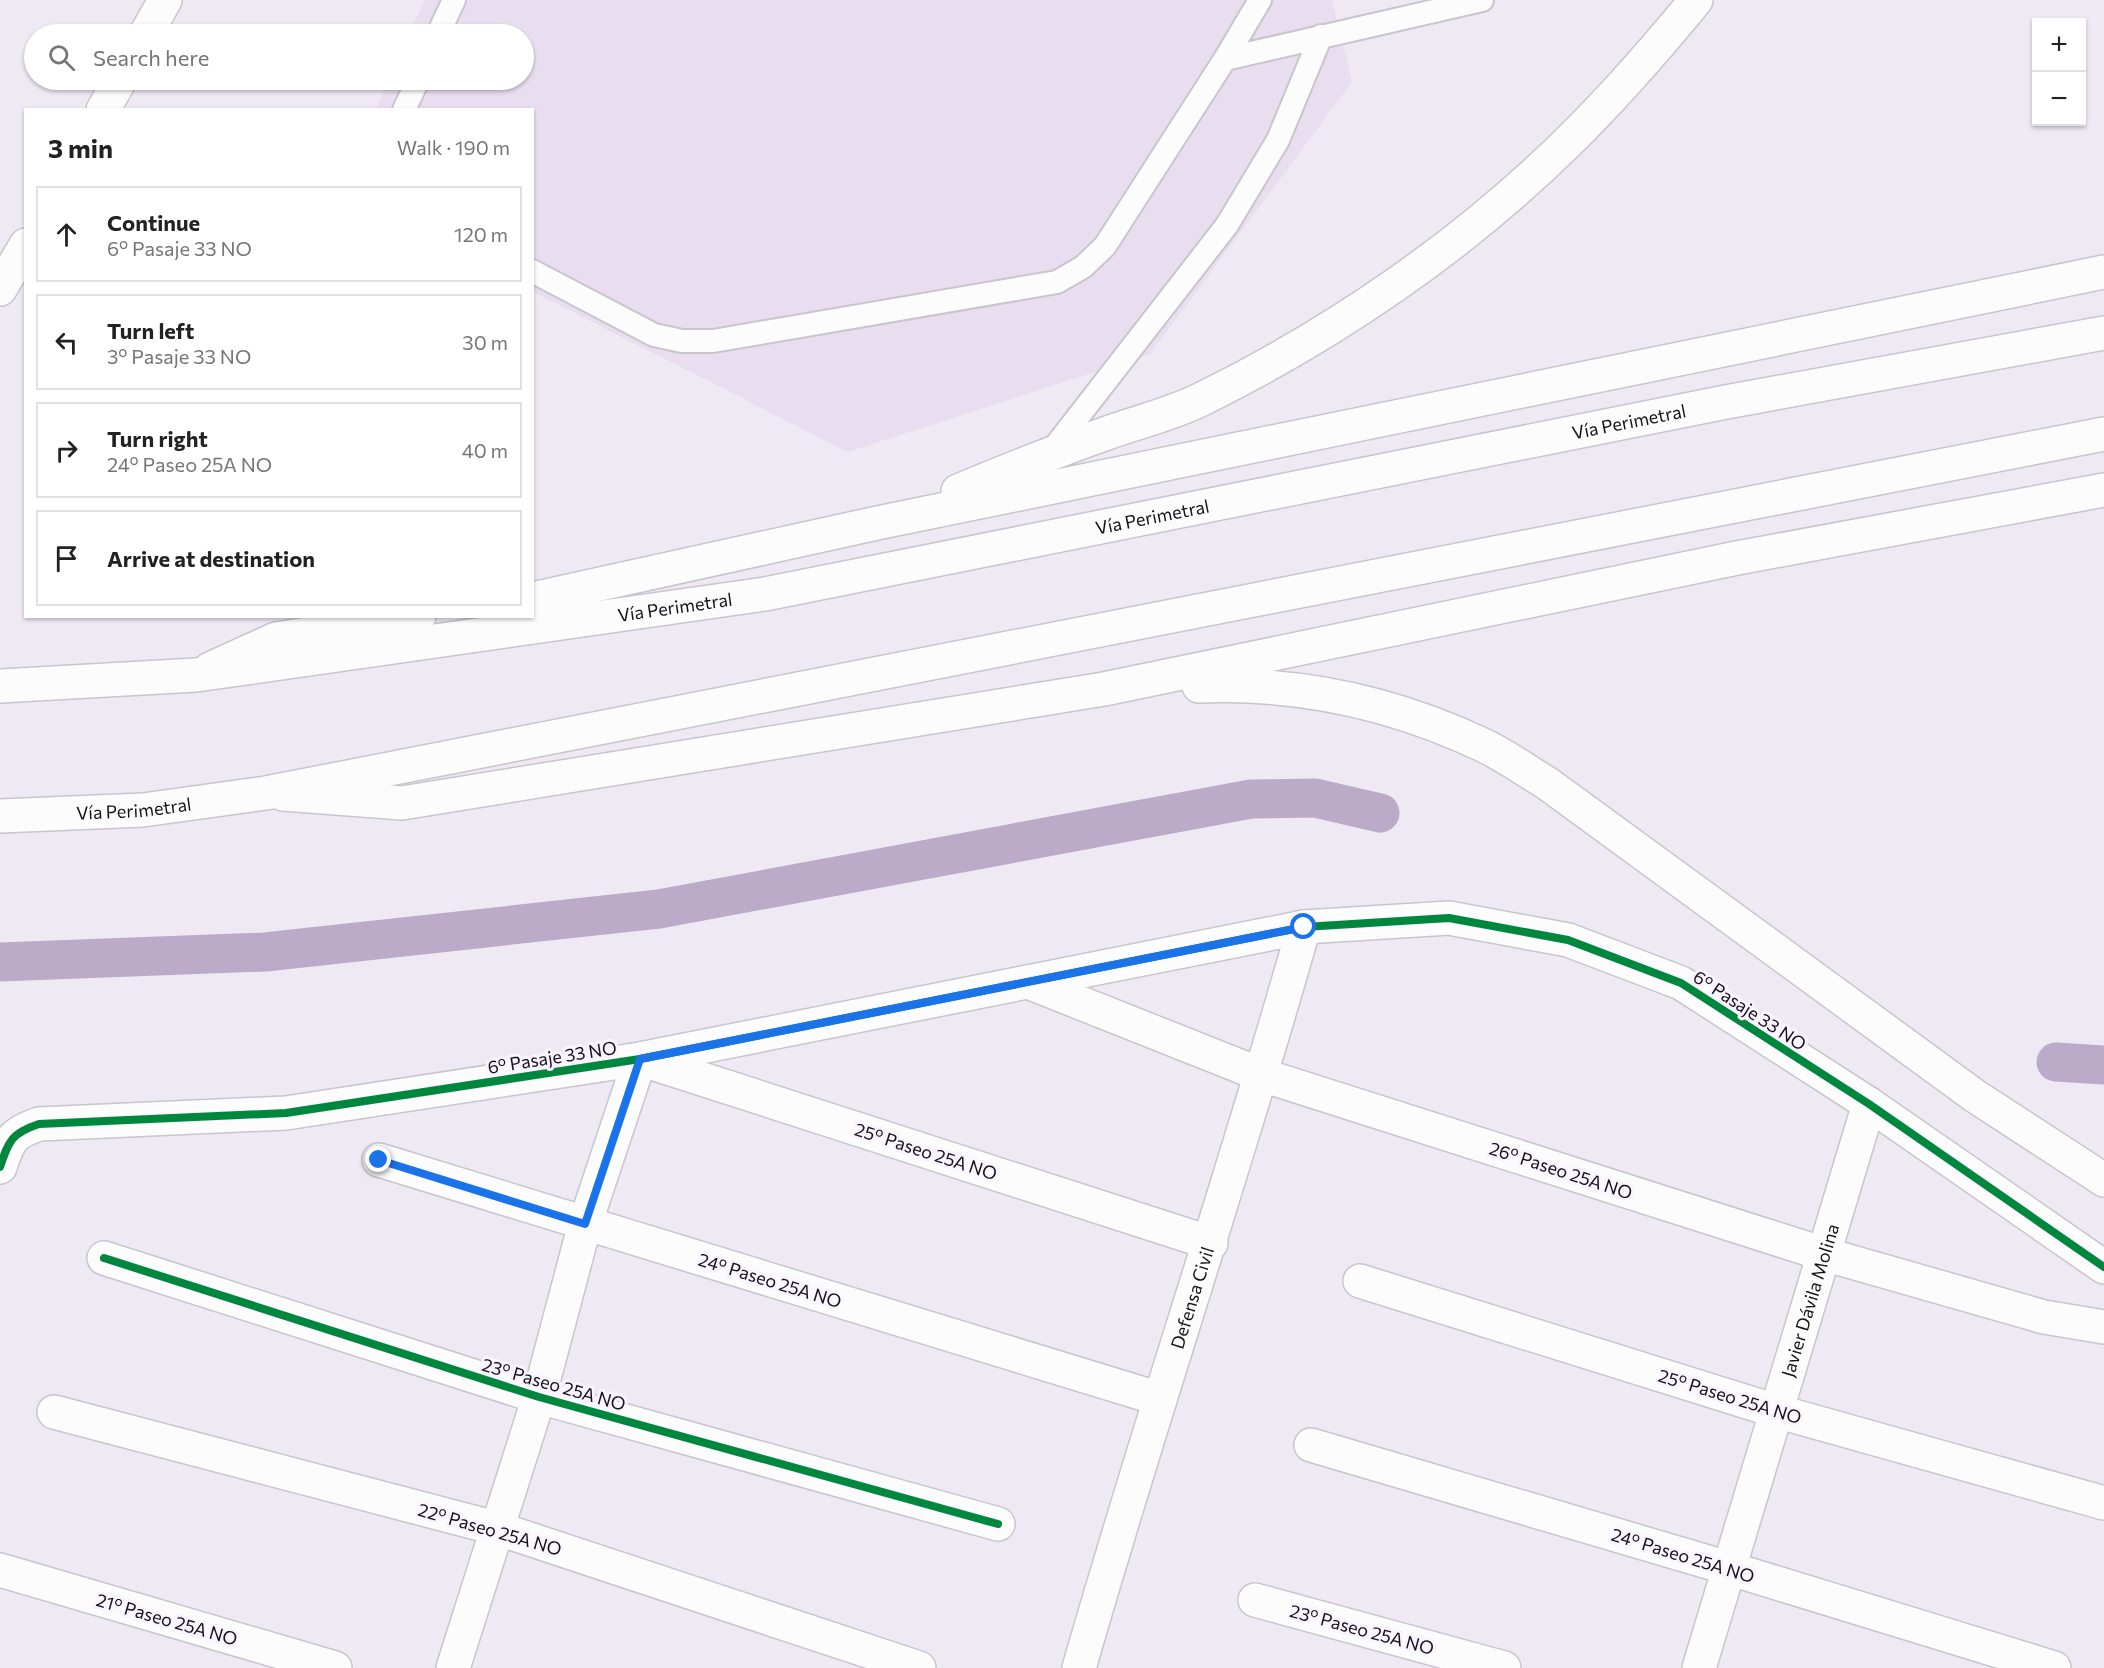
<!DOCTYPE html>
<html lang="en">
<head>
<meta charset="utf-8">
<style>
  :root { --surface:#fff; --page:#f2f2f2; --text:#222; --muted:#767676; --line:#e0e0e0 }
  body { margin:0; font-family:Commissioner,sans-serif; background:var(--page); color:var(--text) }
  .controls { position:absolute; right:18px; top:18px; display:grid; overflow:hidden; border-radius:0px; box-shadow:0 2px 4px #0004 }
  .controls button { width:54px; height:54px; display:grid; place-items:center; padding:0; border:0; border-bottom:2px solid var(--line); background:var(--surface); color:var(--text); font:30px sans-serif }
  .stop { position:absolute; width:18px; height:18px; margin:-14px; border:4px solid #1a73e8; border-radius:50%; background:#fff }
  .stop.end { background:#1a73e8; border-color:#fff; box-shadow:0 2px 6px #0008 }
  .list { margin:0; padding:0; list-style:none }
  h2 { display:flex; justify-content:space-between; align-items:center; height:78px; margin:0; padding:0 24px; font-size:26px }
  h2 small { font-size:20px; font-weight:400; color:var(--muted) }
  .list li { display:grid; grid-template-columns:39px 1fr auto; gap:18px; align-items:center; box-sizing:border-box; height:96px; margin:0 12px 12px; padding:0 12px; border:2px solid var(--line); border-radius:0px }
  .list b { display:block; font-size:22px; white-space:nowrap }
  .list p { margin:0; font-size:20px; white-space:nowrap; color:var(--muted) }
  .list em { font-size:20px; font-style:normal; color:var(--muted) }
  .icon { flex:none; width:33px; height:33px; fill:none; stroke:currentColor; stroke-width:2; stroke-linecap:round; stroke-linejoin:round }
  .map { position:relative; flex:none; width:2104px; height:1668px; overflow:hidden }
  .search { position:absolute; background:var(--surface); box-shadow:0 2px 4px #0004; left:24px; top:24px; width:510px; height:66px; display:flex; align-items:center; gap:15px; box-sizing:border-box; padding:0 21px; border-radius:33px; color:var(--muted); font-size:22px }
  .panel { position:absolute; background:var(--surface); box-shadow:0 2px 4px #0004; left:24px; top:108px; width:510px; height:510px; border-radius:0px }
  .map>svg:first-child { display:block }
  .built { fill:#e8def0 }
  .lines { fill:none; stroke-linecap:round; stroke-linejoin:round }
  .canal { stroke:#bcabc8; stroke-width:39 }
  .lane-casing { stroke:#c9c5cc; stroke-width:26 }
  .street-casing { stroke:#c9c5cc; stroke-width:36 }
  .primary-casing { stroke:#c9c5cc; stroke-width:36 }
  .highway-casing { stroke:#c9c5cc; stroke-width:36 }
  .lane { stroke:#fcfcfd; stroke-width:22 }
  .street { stroke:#fcfcfd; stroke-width:33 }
  .primary { stroke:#fcfcfd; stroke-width:33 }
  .highway { stroke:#fcfcfd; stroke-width:33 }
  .cycleway-casing { stroke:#faf4ff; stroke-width:11 }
  .cycleway { stroke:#00873e; stroke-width:8 }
  .route { stroke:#1a73e8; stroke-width:8 }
  .labels { text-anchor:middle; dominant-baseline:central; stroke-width:6; stroke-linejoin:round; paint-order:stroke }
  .street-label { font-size:18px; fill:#161218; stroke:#faf4ff }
</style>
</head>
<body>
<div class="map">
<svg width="2104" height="1668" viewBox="0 0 2104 1668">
  <rect width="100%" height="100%" fill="#eee9f3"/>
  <path class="built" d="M425,0H1332L1352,82L1150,354L848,452L533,292L532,110H376L389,80H524V34H409Z"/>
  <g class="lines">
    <path class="canal" d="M0,962L265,952L659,909L1251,799L1315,798L1380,813
      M2056,1062L2104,1065"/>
    <defs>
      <path id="lane" d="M438,34L454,0
        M1225,59L1482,0
        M404,110L418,80
        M532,271L654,335L682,341H713L1057,282L1083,267L1105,246L1225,59L1260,0
        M1050,453L1227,225L1278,140L1321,36"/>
      <g id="street">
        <path d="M146,34L165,0"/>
        <path d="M103,110L120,80"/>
        <path d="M0,289L26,245"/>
        <path d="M1028,982L1262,1075L1824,1254L2044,1317L2104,1327"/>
        <path d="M379,1160L1160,1399"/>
        <path d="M0,1167C9,1140 12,1133 39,1124L286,1113L640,1059L1304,927L1449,918L1568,940L1681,983L1869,1104L2104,1267"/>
        <path d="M104,1258L539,1397L998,1524"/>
        <path d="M1360,1281L1776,1411L2104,1503"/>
        <path d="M54,1412L499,1529L919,1668"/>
        <path d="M1311,1445L1728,1568L2054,1668"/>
        <path d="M0,1570L335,1668"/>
        <path d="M1255,1600L1504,1668"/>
        <path d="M453,1668L539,1397L585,1224L640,1059L1211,1243"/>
        <path id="s1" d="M1079,1668C1150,1420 1234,1175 1304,927"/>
        <path id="s2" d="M1699,1668L1869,1104"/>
      </g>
      <path id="primary" d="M958,491C1008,470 1059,450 1110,432C1141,421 1175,413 1204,398C1335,333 1461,247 1566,144C1612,99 1655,50 1696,0
        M532,599L882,522L2104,272
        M210,669L276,639L419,616
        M1199,686C1298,682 1395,703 1485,746C1507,757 1527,771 1548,784L1975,1096L2104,1180
        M283,794L402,803L1104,689L1737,558L2104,490"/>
      <g id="highway">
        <path id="s3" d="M0,686L196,675L765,594L1726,402L2104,333"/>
        <path id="s4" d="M0,816L143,810L266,793L2104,434"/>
      </g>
    </defs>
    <use href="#lane" class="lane-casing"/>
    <use href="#street" class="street-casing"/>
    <use href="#primary" class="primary-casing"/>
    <use href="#highway" class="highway-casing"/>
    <use href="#lane" class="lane"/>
    <use href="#street" class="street"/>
    <use href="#primary" class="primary"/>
    <use href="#highway" class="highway"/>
    <defs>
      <path id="cycleway" d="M0,1167C9,1140 12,1133 39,1124L286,1113L640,1059L1304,927L1449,918L1568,940L1681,983L1869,1104L2104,1267
        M104,1258L539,1397L998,1524"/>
    </defs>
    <use href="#cycleway" class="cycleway-casing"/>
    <use href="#cycleway" class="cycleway"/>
  </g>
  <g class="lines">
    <path class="route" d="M379,1160L585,1224L640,1059L1304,927"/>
  </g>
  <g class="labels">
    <g class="street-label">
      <text stroke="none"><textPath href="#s3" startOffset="1652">Vía Perimetral</textPath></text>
      <text stroke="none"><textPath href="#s3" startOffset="1166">Vía Perimetral</textPath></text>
      <text stroke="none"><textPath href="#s3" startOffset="680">Vía Perimetral</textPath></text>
      <text stroke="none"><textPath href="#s4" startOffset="134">Vía Perimetral</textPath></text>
      <text transform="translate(1750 1010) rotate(33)">6º Pasaje 33 NO</text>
      <text transform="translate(552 1057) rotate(-9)">6º Pasaje 33 NO</text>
      <text transform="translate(926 1151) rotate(18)">25º Paseo 25A NO</text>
      <text transform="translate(1561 1170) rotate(18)">26º Paseo 25A NO</text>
      <text transform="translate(770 1280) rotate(17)">24º Paseo 25A NO</text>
      <text stroke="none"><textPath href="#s1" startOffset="387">Defensa Civil</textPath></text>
      <text stroke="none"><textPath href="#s2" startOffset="384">Javier Dávila Molina</textPath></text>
      <text transform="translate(554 1384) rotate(16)">23º Paseo 25A NO</text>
      <text transform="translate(1730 1396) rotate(17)">25º Paseo 25A NO</text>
      <text transform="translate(490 1529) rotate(16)">22º Paseo 25A NO</text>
      <text transform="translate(1683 1555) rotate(17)">24º Paseo 25A NO</text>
      <text transform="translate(167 1619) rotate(16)">21º Paseo 25A NO</text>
      <text transform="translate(1362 1629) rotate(15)">23º Paseo 25A NO</text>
    </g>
  </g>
</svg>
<div class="controls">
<button>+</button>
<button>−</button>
</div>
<div class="stop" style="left:1304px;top:927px"></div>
<div class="stop end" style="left:379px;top:1160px"></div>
<div class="search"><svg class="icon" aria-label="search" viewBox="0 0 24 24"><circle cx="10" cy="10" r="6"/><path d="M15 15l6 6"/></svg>Search here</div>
<section class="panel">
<h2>3 min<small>Walk · 190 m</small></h2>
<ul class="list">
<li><svg class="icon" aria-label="ahead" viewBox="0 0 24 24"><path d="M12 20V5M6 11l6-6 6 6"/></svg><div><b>Continue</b><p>6º Pasaje 33 NO</p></div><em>120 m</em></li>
<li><svg class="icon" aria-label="left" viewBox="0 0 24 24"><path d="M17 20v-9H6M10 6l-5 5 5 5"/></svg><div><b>Turn left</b><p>3º Pasaje 33 NO</p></div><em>30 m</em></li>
<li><svg class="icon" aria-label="right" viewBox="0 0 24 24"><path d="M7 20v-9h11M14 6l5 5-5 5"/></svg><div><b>Turn right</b><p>24º Paseo 25A NO</p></div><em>40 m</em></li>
<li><svg class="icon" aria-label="arrive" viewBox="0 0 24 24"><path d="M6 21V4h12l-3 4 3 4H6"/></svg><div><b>Arrive at destination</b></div></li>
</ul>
</section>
</div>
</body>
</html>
